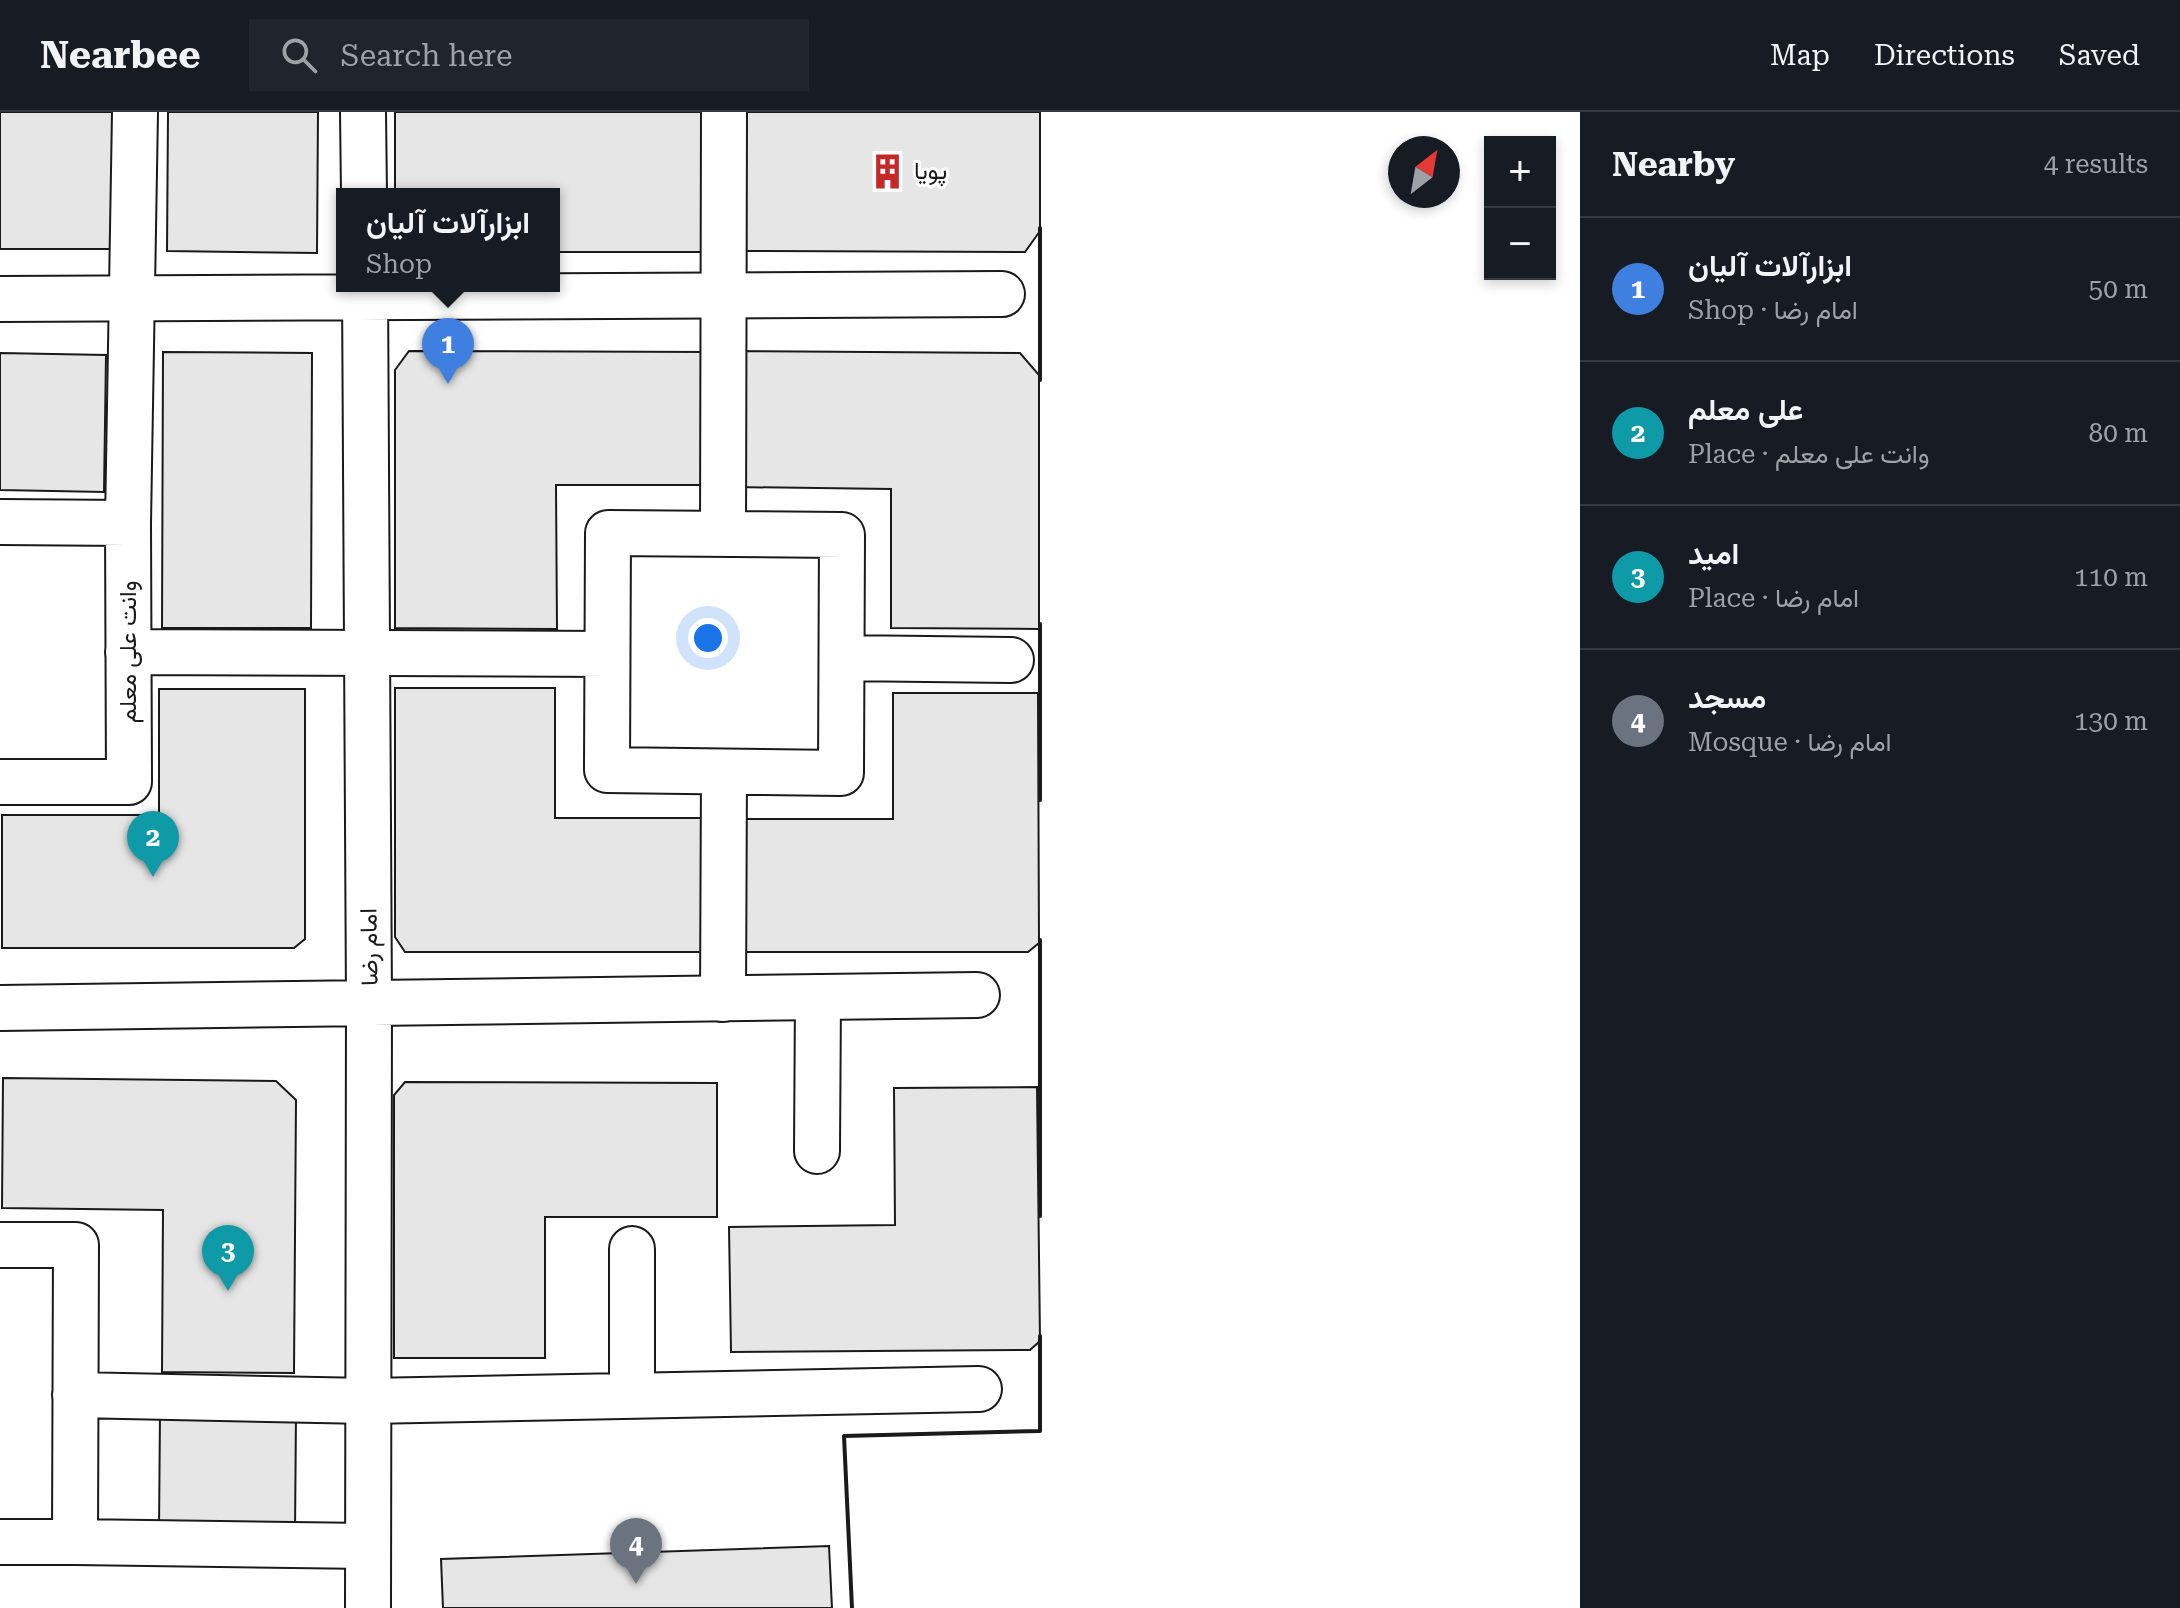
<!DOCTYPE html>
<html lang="en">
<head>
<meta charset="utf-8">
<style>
  :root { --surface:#171b24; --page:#20242c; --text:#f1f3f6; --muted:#9ea1a6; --line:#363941; --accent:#0f766e }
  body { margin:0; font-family:"Roboto Serif",Vazirmatn,serif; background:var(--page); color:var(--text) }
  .controls { position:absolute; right:24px; top:24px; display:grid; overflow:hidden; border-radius:0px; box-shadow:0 4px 12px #0003 }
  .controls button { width:72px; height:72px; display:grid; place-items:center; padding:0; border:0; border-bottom:2px solid var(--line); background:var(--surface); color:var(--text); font:40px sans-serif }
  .compass { position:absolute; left:1388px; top:24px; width:72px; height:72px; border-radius:50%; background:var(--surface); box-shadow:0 4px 12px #0003; rotate:31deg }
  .you { position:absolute; left:708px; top:526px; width:28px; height:28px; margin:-20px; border:6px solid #fff; border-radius:50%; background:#1a73e8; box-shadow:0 0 0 12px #1a73e833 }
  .badge { display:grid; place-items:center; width:52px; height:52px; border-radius:50%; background:var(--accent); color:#fff; font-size:26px; font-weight:700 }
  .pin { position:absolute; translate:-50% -66px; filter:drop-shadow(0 2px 4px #0008) }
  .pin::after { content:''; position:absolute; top:42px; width:28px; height:24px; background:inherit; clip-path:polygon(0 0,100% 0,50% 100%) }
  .popup { position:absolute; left:336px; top:76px; width:224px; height:104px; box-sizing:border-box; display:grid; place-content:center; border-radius:0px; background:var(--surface); filter:drop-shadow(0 2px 6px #0005); font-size:26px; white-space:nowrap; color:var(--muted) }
  .popup b { font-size:30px; color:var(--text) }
  .popup::after { content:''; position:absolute; left:50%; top:100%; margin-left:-16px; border:16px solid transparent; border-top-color:var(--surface) }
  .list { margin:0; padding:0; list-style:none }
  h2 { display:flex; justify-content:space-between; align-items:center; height:104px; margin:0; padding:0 32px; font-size:34px }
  h2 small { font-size:26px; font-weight:400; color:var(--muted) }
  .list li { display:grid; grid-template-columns:52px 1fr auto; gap:24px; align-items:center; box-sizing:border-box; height:144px; padding:0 32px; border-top:2px solid var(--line) }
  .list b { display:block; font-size:30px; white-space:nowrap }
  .list p { margin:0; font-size:26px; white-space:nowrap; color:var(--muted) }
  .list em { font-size:26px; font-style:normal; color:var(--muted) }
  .icon { flex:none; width:44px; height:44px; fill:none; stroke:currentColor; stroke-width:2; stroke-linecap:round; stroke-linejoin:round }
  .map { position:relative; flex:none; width:1580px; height:1496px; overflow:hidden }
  header { display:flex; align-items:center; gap:48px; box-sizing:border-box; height:112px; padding:0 40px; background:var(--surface); border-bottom:2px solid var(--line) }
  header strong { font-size:38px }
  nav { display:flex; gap:44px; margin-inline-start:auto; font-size:28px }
  .search { width:560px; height:72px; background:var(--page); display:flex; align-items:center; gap:20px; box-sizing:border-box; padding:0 28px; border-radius:0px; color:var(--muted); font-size:30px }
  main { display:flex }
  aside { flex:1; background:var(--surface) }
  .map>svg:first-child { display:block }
  .building { fill:#e6e6e6; stroke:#1a1a1a; stroke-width:2 }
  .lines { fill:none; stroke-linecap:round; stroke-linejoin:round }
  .minor-casing { stroke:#1a1a1a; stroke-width:48 }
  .tertiary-casing { stroke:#1a1a1a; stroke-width:48 }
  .minor { stroke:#fff; stroke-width:44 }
  .tertiary { stroke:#fff; stroke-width:44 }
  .wall { stroke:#1a1a1a; stroke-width:4 }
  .labels { text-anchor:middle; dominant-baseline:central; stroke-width:6; stroke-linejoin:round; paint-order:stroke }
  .poi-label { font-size:24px; fill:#1a1a1a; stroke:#fff; text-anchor:start }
  .street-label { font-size:24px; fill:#1a1a1a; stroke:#fff }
</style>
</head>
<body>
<header>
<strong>Nearbee</strong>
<div class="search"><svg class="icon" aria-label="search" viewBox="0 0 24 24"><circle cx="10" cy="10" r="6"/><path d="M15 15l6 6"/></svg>Search here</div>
<nav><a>Map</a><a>Directions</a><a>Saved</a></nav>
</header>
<main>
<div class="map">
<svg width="1580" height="1496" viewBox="0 0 1580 1496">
  <rect width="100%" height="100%" fill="#fff"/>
  <path class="building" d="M0,0H113V137H0Z
    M168,0H318L317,141L167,139Z
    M395,0H711V140H554V82H395Z
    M735,0H1040V119L1025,140L735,139Z
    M409,239L710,240V373H556L557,517L395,516V258Z
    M735,239L1020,241L1039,263V517L891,516V377L734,375Z
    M163,240L312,241L311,516H162Z
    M0,241L106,243L104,380L0,378Z
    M395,576H555V706H710V840H405L395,825Z
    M159,577H305V827L294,836H2V703H159Z
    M893,581H1038L1039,831L1028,840H735V707H893Z
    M3,966L276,969L296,988L294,1261L162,1260L163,1098L2,1096Z
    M405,970L717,971V1105H545V1246H394V983Z
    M1037,975L1040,1229L1030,1238L731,1240L729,1115L895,1113L894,976Z
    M160,1300L296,1301L295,1421L159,1419Z
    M829,1434L832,1496H443L441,1447Z"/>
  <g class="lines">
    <defs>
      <path id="minor" d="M0,410L128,411L129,670H0
        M128,411L135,0
        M608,421L842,423L841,661L607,658Z
        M723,422L724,0
        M128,540L607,542
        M842,546L1011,548
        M723,887L724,660
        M817,1039L818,885
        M0,1133H76L75,1430H0
        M75,1283L368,1289L979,1277
        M632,1283V1137
        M75,1430L368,1434"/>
      <path id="tertiary" d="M363,0L364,82
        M365,174L369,890L368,1496
        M0,187L1002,182
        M0,896L977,883"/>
    </defs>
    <use href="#minor" class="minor-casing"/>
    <use href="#tertiary" class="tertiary-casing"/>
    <use href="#minor" class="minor"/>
    <use href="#tertiary" class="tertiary"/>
    <path class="wall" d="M1040,116V268
      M1040,512V688
      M1040,828V1104
      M852,1496L844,1324L1040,1319V1224"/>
  </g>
  <defs>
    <symbol id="building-bare" viewBox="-9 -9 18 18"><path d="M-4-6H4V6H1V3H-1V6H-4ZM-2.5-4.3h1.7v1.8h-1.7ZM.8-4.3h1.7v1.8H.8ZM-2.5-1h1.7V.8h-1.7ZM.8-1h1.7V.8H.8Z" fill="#c62828" stroke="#fff" stroke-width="2.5" paint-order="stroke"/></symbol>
  </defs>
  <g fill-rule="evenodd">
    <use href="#building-bare" x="862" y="34" width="51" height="51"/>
  </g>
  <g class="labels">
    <g class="poi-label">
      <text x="914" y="59">پویا</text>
    </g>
    <g class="street-label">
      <text transform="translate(128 540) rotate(-90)">وانت علی معلم</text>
      <text transform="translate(369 835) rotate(-91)">امام رضا</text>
    </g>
  </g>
</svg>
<div class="controls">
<button>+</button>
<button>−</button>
</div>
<svg class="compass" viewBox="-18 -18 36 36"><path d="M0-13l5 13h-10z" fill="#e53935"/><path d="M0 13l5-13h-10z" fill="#9ea1a6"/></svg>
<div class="you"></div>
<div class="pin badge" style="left:448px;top:272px;background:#3f7fe0">1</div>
<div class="popup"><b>ابزارآلات آلیان</b>Shop</div>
<div class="pin badge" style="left:153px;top:765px;background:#0f9aa8">2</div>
<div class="pin badge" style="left:228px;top:1179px;background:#0f9aa8">3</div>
<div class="pin badge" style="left:636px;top:1472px;background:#6b7280">4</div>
</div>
<aside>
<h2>Nearby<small>4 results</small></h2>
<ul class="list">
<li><span class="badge" style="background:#3f7fe0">1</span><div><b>ابزارآلات آلیان</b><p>Shop · امام رضا</p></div><em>50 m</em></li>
<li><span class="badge" style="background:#0f9aa8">2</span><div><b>علی معلم</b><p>Place · وانت علی معلم</p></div><em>80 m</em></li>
<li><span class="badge" style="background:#0f9aa8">3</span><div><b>امید</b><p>Place · امام رضا</p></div><em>110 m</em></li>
<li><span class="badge" style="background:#6b7280">4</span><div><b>مسجد</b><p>Mosque · امام رضا</p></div><em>130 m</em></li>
</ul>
</aside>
</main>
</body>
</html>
